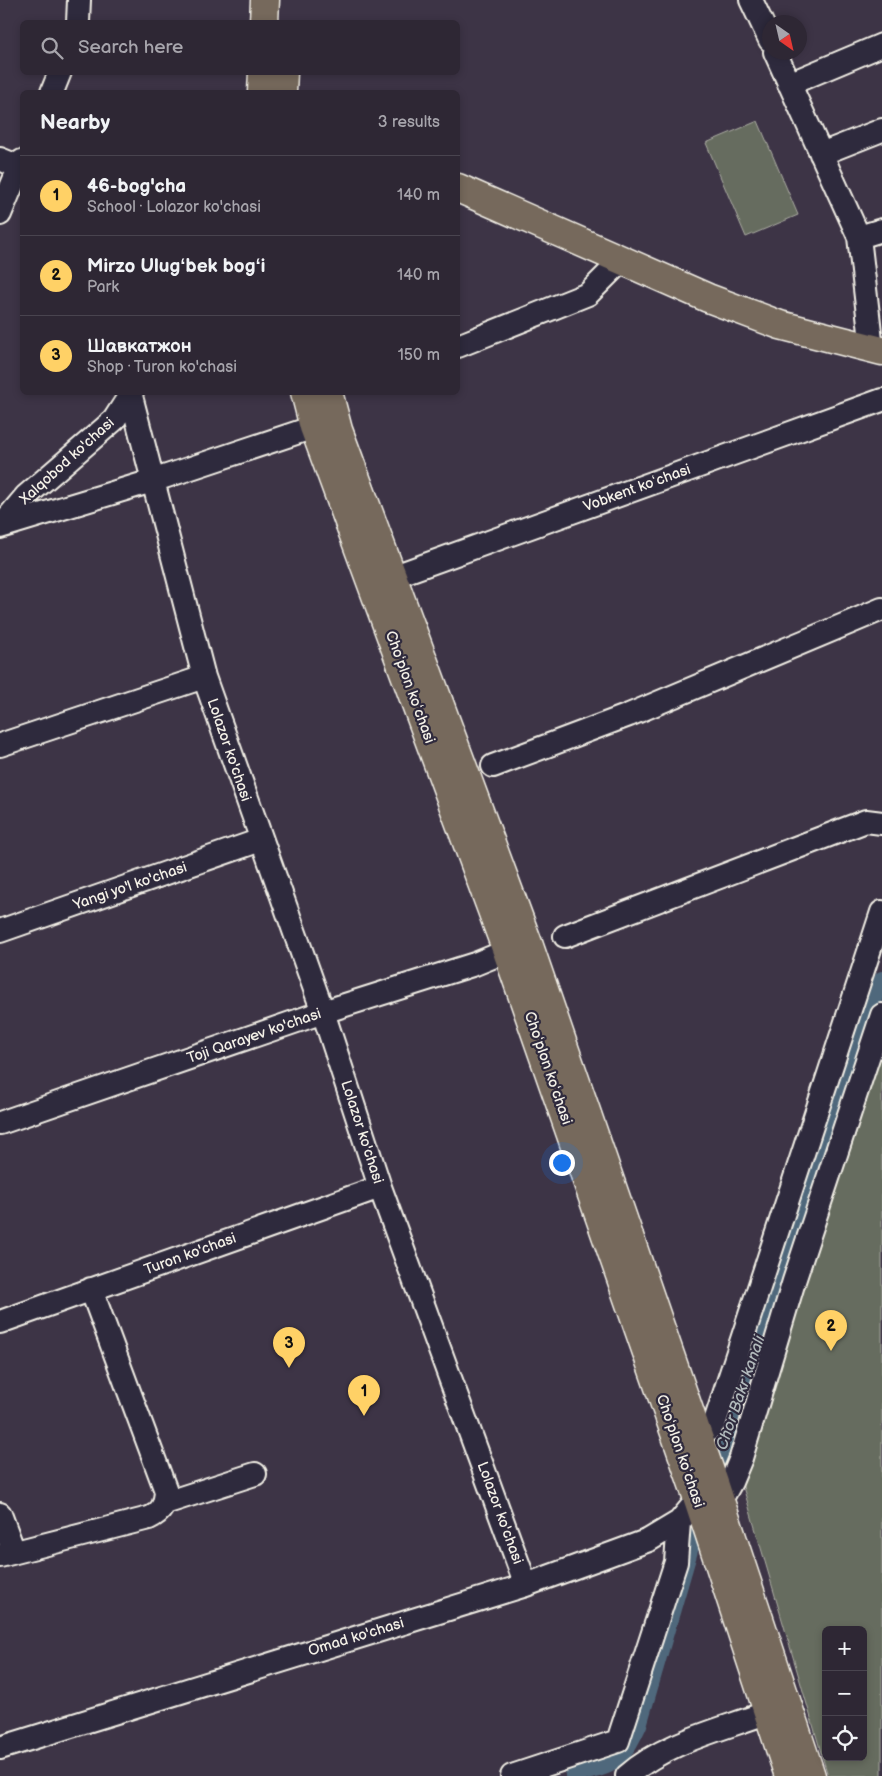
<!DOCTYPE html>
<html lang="en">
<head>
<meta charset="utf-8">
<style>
  :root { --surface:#2e2734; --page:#362f3c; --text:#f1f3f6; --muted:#a7a5ac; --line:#49444f; --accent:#ffd166 }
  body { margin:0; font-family:"Balsamiq Sans",sans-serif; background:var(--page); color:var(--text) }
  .controls { position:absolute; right:15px; bottom:15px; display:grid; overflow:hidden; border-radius:8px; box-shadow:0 2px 8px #0003 }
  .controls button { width:45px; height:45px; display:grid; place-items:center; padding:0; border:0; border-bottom:1px solid var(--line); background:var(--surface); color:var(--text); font:25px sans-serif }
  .compass { position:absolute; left:762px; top:15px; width:45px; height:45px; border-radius:50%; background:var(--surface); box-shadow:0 2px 8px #0003; rotate:146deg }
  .you { position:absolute; left:561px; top:1162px; width:18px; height:18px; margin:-12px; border:4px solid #fff; border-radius:50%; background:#1a73e8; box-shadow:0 0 0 8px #1a73e833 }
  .badge { display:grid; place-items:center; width:32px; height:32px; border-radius:50%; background:var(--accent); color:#111; font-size:16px; font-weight:700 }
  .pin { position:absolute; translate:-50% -41px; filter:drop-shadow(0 1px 2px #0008) }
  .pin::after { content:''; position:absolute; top:26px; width:18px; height:15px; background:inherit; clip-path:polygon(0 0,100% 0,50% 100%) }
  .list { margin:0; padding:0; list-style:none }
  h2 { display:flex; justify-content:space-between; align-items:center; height:65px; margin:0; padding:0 20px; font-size:21px }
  h2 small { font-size:16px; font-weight:400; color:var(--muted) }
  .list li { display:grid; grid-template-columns:32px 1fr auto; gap:15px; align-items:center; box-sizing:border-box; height:80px; padding:0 20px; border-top:1px solid var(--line) }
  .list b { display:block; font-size:19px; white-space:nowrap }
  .list p { margin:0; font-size:16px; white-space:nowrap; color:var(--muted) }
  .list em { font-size:16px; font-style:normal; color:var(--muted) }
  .icon { flex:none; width:28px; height:28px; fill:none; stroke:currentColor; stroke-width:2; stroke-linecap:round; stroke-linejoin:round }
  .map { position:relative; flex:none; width:882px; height:1776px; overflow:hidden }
  .search { position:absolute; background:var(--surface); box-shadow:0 2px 8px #0003; left:20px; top:20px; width:440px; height:55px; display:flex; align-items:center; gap:12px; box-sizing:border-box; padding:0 18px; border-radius:8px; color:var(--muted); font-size:19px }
  .panel { position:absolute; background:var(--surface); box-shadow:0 2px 8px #0003; left:20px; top:90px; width:440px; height:305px; border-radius:8px }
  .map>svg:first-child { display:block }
  .green { fill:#666c5f; stroke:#adaea4; fill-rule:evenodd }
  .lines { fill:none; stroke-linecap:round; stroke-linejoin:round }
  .canal { stroke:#50687b; stroke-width:16 }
  .minor-casing { stroke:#f4f1e8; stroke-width:26 }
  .major-casing { stroke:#f4f1e8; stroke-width:31 }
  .minor { stroke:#2f2a3d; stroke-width:22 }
  .major { stroke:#76695c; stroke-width:28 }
  .labels { text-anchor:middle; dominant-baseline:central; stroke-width:4.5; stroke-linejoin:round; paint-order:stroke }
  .street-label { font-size:15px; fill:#f4f1e8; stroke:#2f2a3d }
  .water-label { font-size:16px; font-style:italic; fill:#b2babc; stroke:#2f2a3d }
</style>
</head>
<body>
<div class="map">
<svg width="882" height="1776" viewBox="0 0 882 1776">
  <rect width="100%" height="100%" fill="#3d3446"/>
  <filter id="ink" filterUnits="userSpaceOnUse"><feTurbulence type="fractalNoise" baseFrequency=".02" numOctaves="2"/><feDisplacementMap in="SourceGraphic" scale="10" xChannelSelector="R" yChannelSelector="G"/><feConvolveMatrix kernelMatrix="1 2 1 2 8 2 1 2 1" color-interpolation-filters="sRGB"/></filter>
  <g filter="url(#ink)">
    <path class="green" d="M758,121L798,215L746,237L706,143Z
      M882,1031V1776H828L741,1480ZM826,1630H863V1757H826Z"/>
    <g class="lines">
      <path class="canal" d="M713,1478L882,979
        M573,1776C615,1765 620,1765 639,1725L701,1513"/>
      <defs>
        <path id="minor" d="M751,0L770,40
          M78,22L79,0
          M775,52L859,237L872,349
          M789,84L882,45
          M52,92L60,72
          M821,154L882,130
          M0,159L22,168
          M0,214L22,161
          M859,237L882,230
          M458,346L588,294L622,260
          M131,396L204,677L323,1012L380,1187L526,1585
          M0,527L152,481L314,427
          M0,527L26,496L114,420L132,392
          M392,577L882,400
          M0,745L204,677
          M493,766L629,715L882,609
          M0,931L261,840
          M565,936L866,821L882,823
          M0,1123L323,1012L475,964L507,951
          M0,1322L380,1187
          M699,1441L715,1422L882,912
          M720,1502L731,1482L741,1458L794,1281L882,1015
          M165,1503L255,1474
          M0,1514L14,1552
          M0,1556L149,1518C162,1512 165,1505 166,1491L91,1289
          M0,1748L526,1585L649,1540L679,1522L698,1499
          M512,1776L618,1741L676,1562L679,1522
          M627,1776C665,1742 721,1730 768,1712"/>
        <path id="major" d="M264,22L265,0
          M262,92L263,72
          M282,92L283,72
          M458,188L708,298L780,325L882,351
          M305,392L314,427L507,951L698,1499L789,1776
          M328,392L338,430L529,946L714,1483L811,1776"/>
      </defs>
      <use href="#minor" class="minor-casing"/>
      <use href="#major" class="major-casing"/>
      <use href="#minor" class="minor"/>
      <use href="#major" class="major"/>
    </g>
  </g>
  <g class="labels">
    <g class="street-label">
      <text transform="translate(67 461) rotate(-42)">Xalqobod ko'chasi</text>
      <text transform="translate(637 488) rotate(-20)">Vobkent koʻchasi</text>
      <text transform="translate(410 687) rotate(70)">Choʻplon koʻchasi</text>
      <text transform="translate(229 750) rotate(71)">Lolazor ko'chasi</text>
      <text transform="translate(130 886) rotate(-19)">Yangi yo'l ko'chasi</text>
      <text transform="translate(254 1036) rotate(-19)">Toji Qarayev ko'chasi</text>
      <text transform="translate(548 1068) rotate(71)">Choʻplon koʻchasi</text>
      <text transform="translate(362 1132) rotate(72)">Lolazor ko'chasi</text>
      <text transform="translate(190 1254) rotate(-20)">Turon ko'chasi</text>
      <text transform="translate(680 1451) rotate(71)">Choʻplon koʻchasi</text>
      <text transform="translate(500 1513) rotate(70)">Lolazor ko'chasi</text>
      <text transform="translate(356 1637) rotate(-17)">Omad ko'chasi</text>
    </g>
    <g class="water-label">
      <text transform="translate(741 1393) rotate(-71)">Chor Bakr kanali</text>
    </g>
  </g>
</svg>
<div class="controls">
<button>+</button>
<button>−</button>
<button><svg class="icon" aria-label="locate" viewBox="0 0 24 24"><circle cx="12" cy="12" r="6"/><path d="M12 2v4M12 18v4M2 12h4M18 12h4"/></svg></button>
</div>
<svg class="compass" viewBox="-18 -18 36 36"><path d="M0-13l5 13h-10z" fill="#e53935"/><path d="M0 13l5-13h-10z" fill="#a7a5ac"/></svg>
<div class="you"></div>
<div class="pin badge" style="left:364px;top:1416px">1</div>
<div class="pin badge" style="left:831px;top:1351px">2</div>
<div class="pin badge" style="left:289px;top:1368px">3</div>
<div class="search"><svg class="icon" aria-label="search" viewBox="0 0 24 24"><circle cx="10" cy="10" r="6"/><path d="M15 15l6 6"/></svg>Search here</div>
<section class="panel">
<h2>Nearby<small>3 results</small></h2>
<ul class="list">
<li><span class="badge">1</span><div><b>46-bog'cha</b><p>School · Lolazor ko'chasi</p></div><em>140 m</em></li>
<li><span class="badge">2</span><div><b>Mirzo Ulugʻbek bogʻi</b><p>Park</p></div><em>140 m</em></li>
<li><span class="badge">3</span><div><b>Шавкатжон</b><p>Shop · Turon ko'chasi</p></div><em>150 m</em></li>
</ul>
</section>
</div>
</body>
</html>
